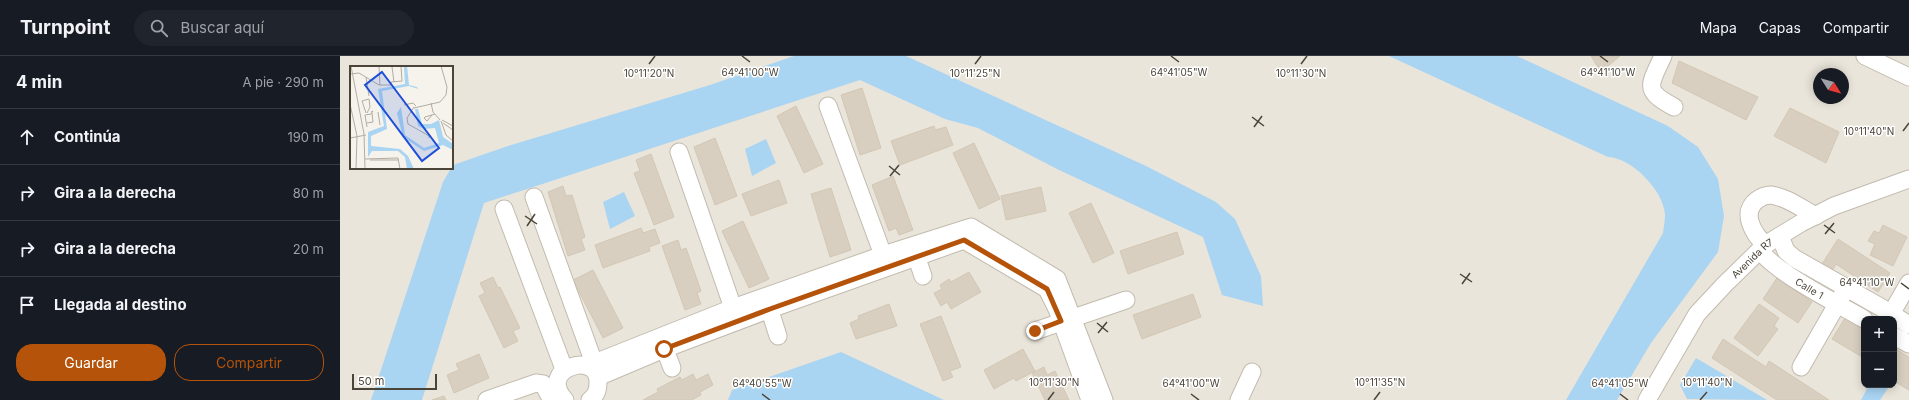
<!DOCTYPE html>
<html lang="es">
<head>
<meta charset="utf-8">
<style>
  :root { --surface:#171b24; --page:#20242c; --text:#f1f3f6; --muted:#9ea1a6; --line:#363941; --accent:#b45309 }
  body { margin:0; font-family:Inter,sans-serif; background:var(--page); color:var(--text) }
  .controls { position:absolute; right:12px; bottom:12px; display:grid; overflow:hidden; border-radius:8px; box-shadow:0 2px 10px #0003 }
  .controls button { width:36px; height:36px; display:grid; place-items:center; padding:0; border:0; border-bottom:1px solid var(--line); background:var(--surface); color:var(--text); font:20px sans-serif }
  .compass { position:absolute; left:1473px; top:12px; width:36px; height:36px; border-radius:50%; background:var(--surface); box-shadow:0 2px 10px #0003; rotate:127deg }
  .scale { position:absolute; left:12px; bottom:10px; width:85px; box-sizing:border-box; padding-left:4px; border:2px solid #4b4439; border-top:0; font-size:11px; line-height:14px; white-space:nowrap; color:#4b4439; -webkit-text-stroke:3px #fff; paint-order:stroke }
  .stop { position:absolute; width:12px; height:12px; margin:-9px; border:3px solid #b45309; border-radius:50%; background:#fff }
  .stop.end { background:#b45309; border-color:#fff; box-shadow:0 1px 4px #0008 }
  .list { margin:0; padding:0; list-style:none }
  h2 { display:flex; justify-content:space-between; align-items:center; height:52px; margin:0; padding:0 16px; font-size:17px }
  h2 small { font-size:13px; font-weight:400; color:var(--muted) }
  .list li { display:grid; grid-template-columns:26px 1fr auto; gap:12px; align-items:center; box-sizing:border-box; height:56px; padding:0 16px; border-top:1px solid var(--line) }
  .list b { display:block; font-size:15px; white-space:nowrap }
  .list em { font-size:13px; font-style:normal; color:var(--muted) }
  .actions { display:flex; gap:8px; padding:12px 16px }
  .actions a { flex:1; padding:9px 0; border:1px solid var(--accent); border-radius:16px; text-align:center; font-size:14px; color:var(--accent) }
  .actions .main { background:var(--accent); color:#fff }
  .icon { flex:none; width:22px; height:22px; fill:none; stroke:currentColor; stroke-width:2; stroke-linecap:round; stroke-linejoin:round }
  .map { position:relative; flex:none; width:1569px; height:344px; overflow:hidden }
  header { display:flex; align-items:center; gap:24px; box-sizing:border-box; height:56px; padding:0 20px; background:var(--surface); border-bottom:1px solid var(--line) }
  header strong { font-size:19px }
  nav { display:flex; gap:22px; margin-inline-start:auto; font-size:14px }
  .search { width:280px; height:36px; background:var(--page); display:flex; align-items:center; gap:10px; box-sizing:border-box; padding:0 14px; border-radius:22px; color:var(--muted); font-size:15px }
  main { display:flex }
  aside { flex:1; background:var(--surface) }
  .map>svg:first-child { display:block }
  .residential { fill:#eae5da; fill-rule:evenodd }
  .water { fill:#a9d4f2 }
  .building { fill:#d8cfc1; stroke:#d3c7b4 }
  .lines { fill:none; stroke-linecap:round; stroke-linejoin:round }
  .minor-casing { stroke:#c2bbae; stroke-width:19 }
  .minor { stroke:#fff; stroke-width:17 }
  .route { stroke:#b45309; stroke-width:5 }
  .ticks { fill:none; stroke:#4b4439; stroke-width:1.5 }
  .labels { text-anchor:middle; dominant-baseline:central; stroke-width:3; stroke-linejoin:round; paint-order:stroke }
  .street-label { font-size:10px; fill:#4b4439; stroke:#fff }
  .inset-road { fill:none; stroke:#b2ada4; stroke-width:1 }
  .view { fill:#1d4ed8; fill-opacity:0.15; stroke:#1d4ed8; stroke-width:2 }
  .inset-edge { fill:none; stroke:#4b4439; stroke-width:2 }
  .ticks-label { font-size:10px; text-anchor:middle; fill:#4b4439; stroke:#fff; stroke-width:3; stroke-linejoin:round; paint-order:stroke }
</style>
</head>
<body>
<header>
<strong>Turnpoint</strong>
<div class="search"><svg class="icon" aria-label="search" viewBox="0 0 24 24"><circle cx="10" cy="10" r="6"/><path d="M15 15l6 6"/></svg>Buscar aquí</div>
<nav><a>Mapa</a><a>Capas</a><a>Compartir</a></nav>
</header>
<main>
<aside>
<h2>4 min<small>A pie · 290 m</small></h2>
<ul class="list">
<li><svg class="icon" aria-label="ahead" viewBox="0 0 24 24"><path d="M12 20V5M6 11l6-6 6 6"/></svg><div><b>Continúa</b></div><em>190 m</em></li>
<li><svg class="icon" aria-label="right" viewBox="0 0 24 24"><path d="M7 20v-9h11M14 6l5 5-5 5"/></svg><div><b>Gira a la derecha</b></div><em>80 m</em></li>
<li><svg class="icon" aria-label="right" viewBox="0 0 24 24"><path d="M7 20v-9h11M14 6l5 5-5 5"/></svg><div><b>Gira a la derecha</b></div><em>20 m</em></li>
<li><svg class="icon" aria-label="arrive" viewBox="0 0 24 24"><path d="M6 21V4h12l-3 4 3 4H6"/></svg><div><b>Llegada al destino</b></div></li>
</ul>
<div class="actions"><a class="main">Guardar</a><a>Compartir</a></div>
</aside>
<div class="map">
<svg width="1569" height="344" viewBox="0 0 1569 344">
  <rect width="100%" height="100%" fill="#f6f3ec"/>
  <path class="residential" d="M0,0H1569V344H0ZM11,11H112V112H11ZM1479,18H1503V42H1479ZM1524,263H1554V329H1524Z"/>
  <path class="water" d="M454,0H566L806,110L876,146L895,163L921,220L923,250L882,239L863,181L719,114L638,72L605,63L520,24L144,147L82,344H31L103,126L113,109L165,91L370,29Z
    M1049,0H1177L1328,70L1358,91L1378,123L1384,160L1378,196L1311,287L1277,344H1226L1323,177C1324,171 1325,164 1325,158C1323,134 1292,102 1268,101Z
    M426,83L436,107L412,120L405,93Z
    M284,136L295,160L270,173L263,146Z
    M501,296L604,344H388L392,334Z
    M1356,302L1427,344L1347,343L1340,329Z
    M1529,329H1540L1548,332L1540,344H1521Z"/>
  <path class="building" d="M1251,0H1280L1261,16Z
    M1339,5L1418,41L1406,64L1332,27Z
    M522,32L541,92L520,99L501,39Z
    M456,50L483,108L464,117L437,60Z
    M1450,52L1499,76L1486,107L1434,80Z
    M594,70L595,74L606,71L613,89L560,109L551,85Z
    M375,82L397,140L375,149L354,91Z
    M634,87L660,143L639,153L613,97Z
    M311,98L334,161L314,169L294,117L300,115L296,104Z
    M553,120L573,174L559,179L556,172L549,175L532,129Z
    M439,124L447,147L411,160L402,138Z
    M223,130L226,140L232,139L245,181L241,183L245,194L228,200L208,136Z
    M701,131L706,155L666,164L661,140Z
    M491,132L511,194L490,201L471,138Z
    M751,147L774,197L753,207L729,157Z
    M403,165L429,223L409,232L382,175Z
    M1543,169L1567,181L1553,210L1530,199L1535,188L1528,185L1534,175L1539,177Z
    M301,172L303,177L315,173L320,187L309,191L310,195L263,212L255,189Z
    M837,176L844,198L788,218L780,195Z
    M1498,183L1550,217L1538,236L1496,208L1492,215L1482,208Z
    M338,184L341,194L346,192L361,235L357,237L361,248L345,254L322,190Z
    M253,214L283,272L263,282L233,224Z
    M629,216L641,236L611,253L607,246L601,250L594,237L602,233L600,229L609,223L611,226Z
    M153,221L158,232L160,231L180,272L173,275L178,285L164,292L139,240L145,237L140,227Z
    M1437,222L1472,246L1458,267L1423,243Z
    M853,238L861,261L802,283L793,259Z
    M549,248L557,270L516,283L510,267L519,263L518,260Z
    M1419,248L1439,262L1434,270L1438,273L1418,300L1394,282Z
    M601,260L621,311L610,315L613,321L603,325L580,268Z
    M1505,262L1524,273V302L1492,283Z
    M1383,283L1426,311L1429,305L1489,344H1437L1372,302Z
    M1554,292L1569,301V334L1554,325Z
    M683,293L695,315L676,325L674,322L654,333L644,314Z
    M139,298L149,322L114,337L107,319L119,314L116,308Z
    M704,311L707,319L715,315L729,344H705L692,317Z
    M353,318L356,324L368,318L373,329L360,336L361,339L352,344H303L318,336L317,333L340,321L342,324Z
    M104,340L106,344H92Z"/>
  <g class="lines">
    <defs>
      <g id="minor">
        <path d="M1323,0C1310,29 1302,34 1334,51"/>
        <path d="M1525,0L1569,21"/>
        <path d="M488,50L543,199"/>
        <path d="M339,96L393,252"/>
        <path d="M194,141L254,307"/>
        <path d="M164,153L224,313"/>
        <path d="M1440,180L1446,195L1454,202L1542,252L1569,269"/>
        <path d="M1425,189C1414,178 1400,157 1417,144C1421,141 1426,139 1431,139C1447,141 1462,153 1476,160"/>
        <path d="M573,191L583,220"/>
        <path id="s1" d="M1420,194C1434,216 1500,249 1524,263"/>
        <path d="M426,242L438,280"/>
        <path d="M1548,263L1569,227"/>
        <path d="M695,275L786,244"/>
        <path d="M1554,280L1569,288"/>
        <path d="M321,283L332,312"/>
        <path d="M247,310L393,252L543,199L631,171L717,223L764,344"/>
        <path d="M1461,311L1503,238"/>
        <path d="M258,321L324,293L430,253L624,184L707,233L717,253L750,344"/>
        <path d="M147,344L196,327L203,328L209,339"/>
        <path d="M225,344C196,313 257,294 258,325C258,333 257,339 250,344"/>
        <path d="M899,344L912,316"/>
        <path id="s2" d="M1307,344L1357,258L1385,228L1425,189L1461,167L1494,150L1569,123"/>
      </g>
    </defs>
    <use href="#minor" class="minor-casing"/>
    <use href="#minor" class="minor"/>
  </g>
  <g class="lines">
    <path class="route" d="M324,293L430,253L624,184L707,233L721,265L695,275"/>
  </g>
  <path class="ticks" d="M402,0L410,6M831,0L839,6M1260,0L1268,6M309,8L315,0M635,8L641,0M961,8L967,0M912,61L924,70M914,71L922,60M1563,75L1569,67M549,110L560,119M550,120L559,109M185,160L197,168M1484,169L1495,177M187,170L195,158M1485,178L1494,167M1120,218L1132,226M1561,227L1569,233M1122,228L1130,217M757,267L768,276M758,277L767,266M422,338L430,344M851,338L859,344M1280,338L1288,344M708,344L714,336M1034,344L1040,336M1360,344L1367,336"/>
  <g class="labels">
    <g class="street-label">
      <text stroke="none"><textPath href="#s2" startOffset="178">Avenida R7</textPath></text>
      <text stroke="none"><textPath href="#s1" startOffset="63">Calle 1</textPath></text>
    </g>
  </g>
  <g transform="translate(10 10)">
    <rect width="103" height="103" fill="#f6f3ec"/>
    <path d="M54,0H57L59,19L67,21L68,23L59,20L32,25L37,63L21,70V80L50,83L58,90L64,103H57L55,91L48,85H22L18,91V66L34,60L28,23L55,18ZM51,41L55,69L74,82L89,77L85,62L74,63L68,60L65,43H68L72,58H81L89,54L93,71L103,78V84L93,79L74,85L53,71L47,47Z" fill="#a9d4f2"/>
    <path class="inset-road" d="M1,0L14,68L15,103M29,0L30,19M0,8L9,7L29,19H41V16L52,15L51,0M16,11L19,30M44,16L42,1L45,0M81,37L83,46L90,54M0,38L7,70L6,103M54,39L63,37L66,40M64,41L57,52L58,58L81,71H78M64,42L90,36L96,29L97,21L91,0M28,46L30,59M16,47L12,35L19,33L20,41L17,47M82,49L77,55L74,52L75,51L85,48M92,54L103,60M91,55L96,69L103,75M17,57L23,56L22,47M93,57L103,64M17,61L15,49L21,48L23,45L21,46M0,72L16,69M15,93L48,92L50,103M20,94H49"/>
    <path class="view" d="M32,6L89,82L72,95L15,19Z"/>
    <rect width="103" height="103" class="inset-edge"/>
  </g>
  <g class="ticks-label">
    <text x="410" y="20">64°41'00"W</text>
    <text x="839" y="20">64°41'05"W</text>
    <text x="1268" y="20">64°41'10"W</text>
    <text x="309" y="21">10°11'20"N</text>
    <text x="635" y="21">10°11'25"N</text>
    <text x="961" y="21">10°11'30"N</text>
    <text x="1529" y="79">10°11'40"N</text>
    <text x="1527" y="230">64°41'10"W</text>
    <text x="714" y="330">10°11'30"N</text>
    <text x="1040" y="330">10°11'35"N</text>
    <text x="1367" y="330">10°11'40"N</text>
    <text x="422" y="331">64°40'55"W</text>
    <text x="851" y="331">64°41'00"W</text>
    <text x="1280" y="331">64°41'05"W</text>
  </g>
</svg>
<div class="controls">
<button>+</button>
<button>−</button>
</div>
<svg class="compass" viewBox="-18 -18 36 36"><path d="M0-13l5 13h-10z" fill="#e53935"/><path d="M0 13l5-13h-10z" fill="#9ea1a6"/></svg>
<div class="scale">50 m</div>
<div class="stop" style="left:324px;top:293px"></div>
<div class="stop end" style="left:695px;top:275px"></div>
</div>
</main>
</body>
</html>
